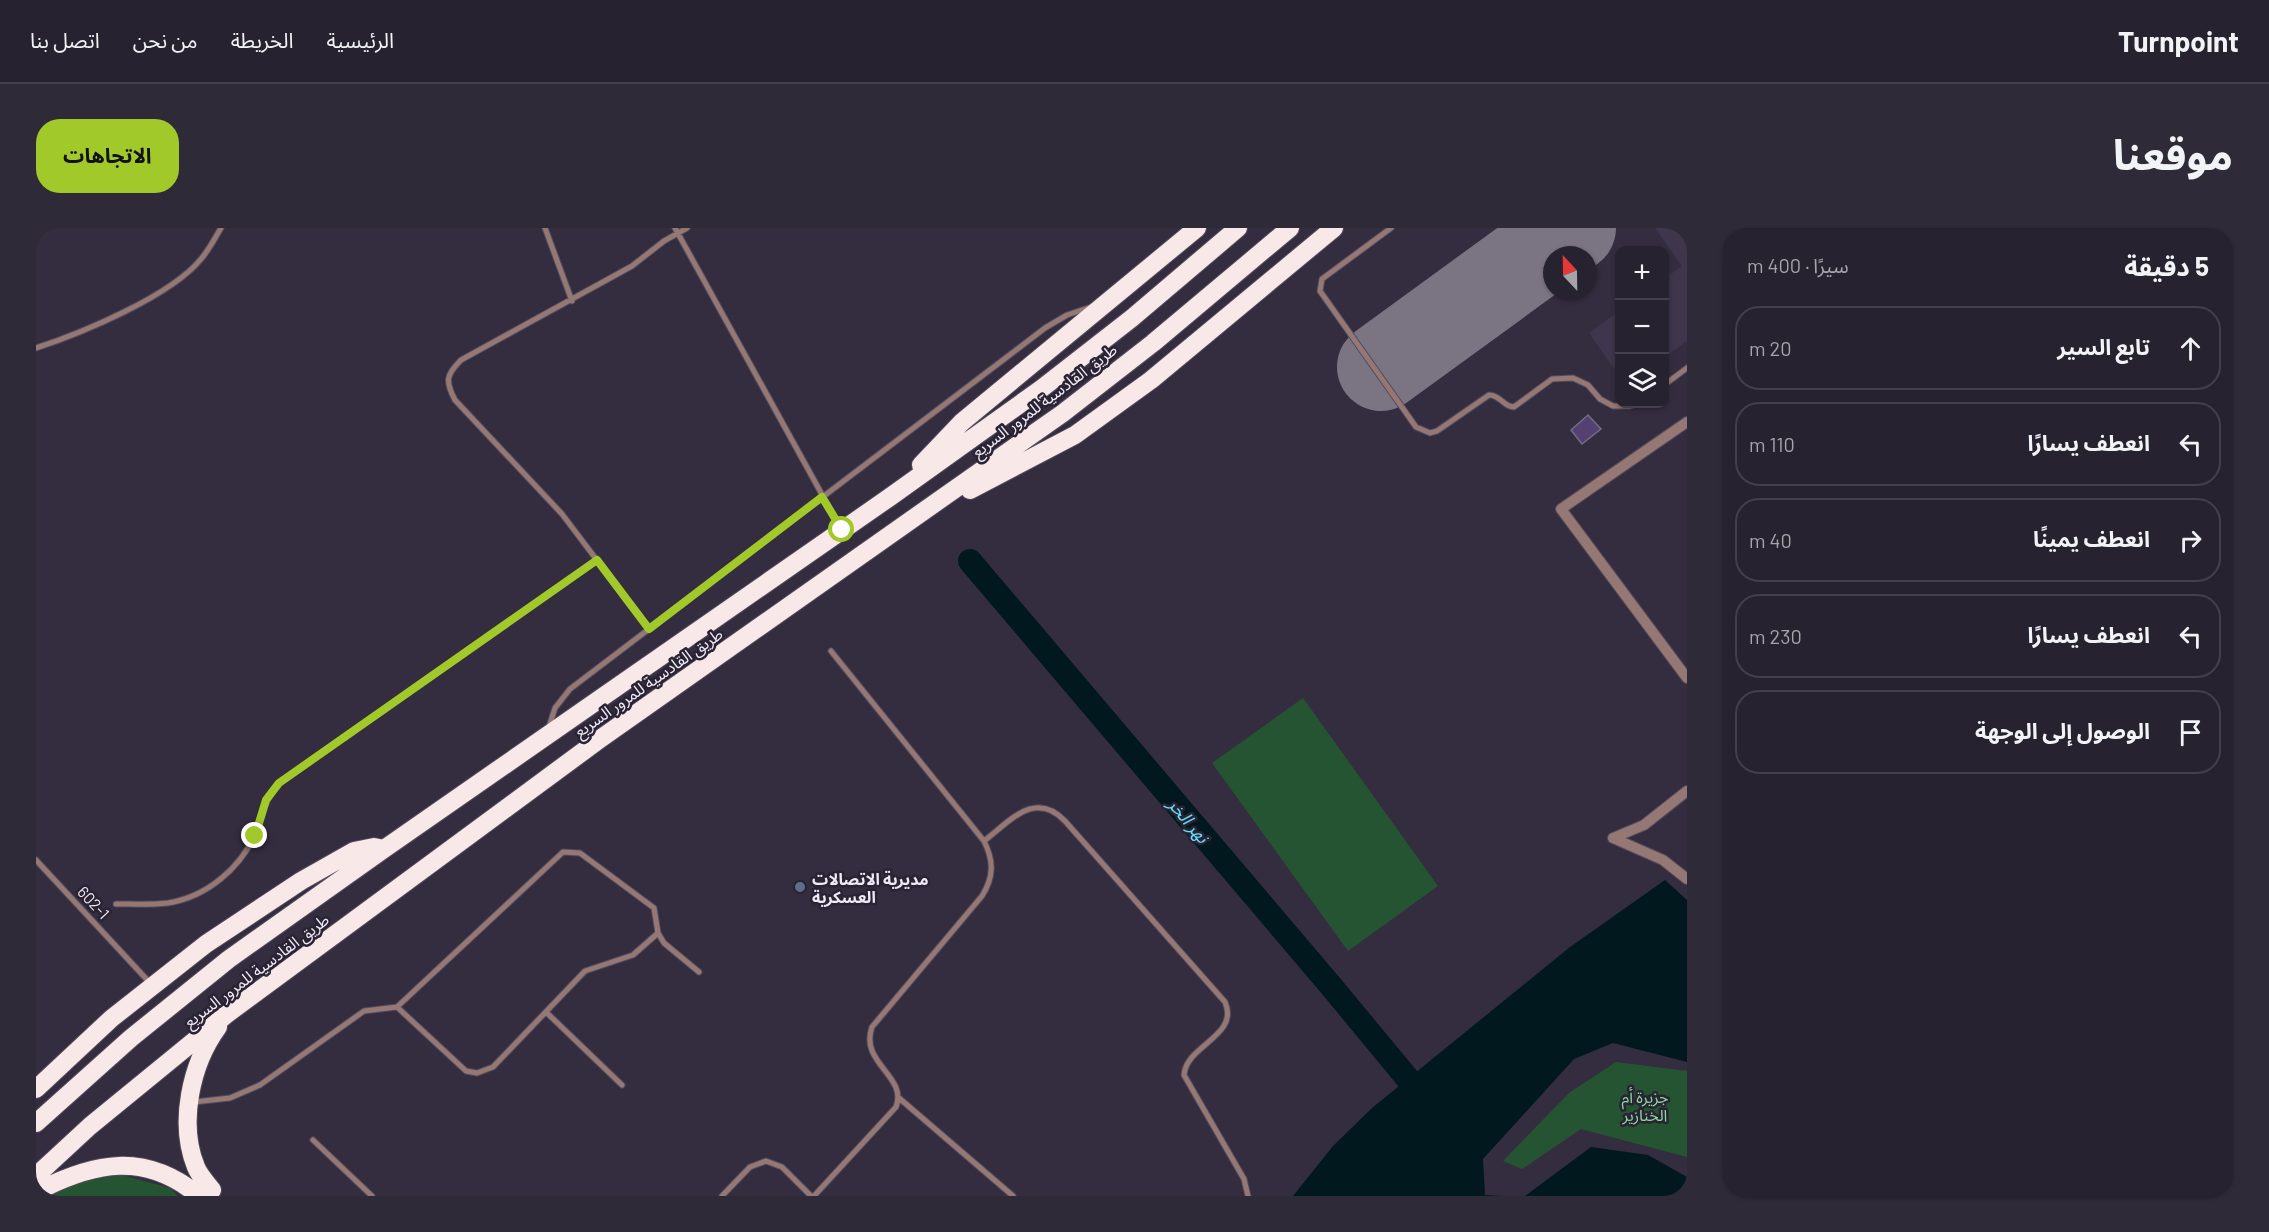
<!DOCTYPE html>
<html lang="ar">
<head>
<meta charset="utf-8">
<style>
  :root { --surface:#27222f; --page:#2f2a37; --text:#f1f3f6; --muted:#a4a4aa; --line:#433f4b; --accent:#a1c929 }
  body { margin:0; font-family:Barlow,"Noto Sans Arabic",sans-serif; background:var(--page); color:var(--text); direction:rtl }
  .controls { position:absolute; right:18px; top:18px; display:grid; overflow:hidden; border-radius:12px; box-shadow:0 2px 4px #0004 }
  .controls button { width:54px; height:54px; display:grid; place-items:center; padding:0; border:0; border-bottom:2px solid var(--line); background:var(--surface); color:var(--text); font:30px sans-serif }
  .compass { position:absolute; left:1507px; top:18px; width:54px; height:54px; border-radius:50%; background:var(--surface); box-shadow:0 2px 4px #0004; rotate:338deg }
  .stop { position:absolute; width:18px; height:18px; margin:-14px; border:4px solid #a1c929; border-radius:50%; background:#fff }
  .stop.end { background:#a1c929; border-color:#fff; box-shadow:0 2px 6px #0008 }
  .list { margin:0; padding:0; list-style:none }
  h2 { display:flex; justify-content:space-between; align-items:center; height:78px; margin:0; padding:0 24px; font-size:26px }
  h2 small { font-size:20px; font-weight:400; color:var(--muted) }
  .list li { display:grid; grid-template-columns:39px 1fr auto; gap:18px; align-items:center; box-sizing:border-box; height:84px; margin:0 12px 12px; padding:0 12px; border:2px solid var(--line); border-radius:24px }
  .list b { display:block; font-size:22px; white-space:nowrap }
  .list em { font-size:20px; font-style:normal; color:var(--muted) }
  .icon { flex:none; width:33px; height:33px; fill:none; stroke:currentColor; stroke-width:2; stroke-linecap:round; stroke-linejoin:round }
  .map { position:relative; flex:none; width:1651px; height:968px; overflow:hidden; direction:ltr; border-radius:24px }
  header { display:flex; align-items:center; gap:36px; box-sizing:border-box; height:84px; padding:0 30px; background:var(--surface); border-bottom:2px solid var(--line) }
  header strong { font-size:28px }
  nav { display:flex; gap:33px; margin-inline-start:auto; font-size:21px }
  .intro { display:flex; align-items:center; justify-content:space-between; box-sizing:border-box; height:144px; padding:0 36px }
  h1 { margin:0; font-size:42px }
  .button { padding:15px 27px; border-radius:24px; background:var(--accent); color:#111; font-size:21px; font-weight:700 }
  main { display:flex; gap:36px; padding:0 36px }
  aside { flex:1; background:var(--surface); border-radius:24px; box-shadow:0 2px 4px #0004 }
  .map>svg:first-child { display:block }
  .built { fill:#3f354c }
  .green { fill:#255432 }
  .water { fill:#00181e }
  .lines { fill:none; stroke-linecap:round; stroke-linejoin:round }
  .river { stroke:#00181e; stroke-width:24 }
  .runway { stroke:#7a7483; stroke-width:88 }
  .building { fill:#554072; stroke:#756d82; stroke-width:1.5 }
  .lane-casing { stroke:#524b5c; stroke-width:7 }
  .street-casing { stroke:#524b5c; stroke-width:12 }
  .highway-casing { stroke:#524b5c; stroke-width:20 }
  .lane { stroke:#957774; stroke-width:5 }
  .street { stroke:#957774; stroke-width:10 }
  .highway { stroke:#f8e8e7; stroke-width:18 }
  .route { stroke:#a1c929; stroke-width:8 }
  .service-dot { fill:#5c6f8a; stroke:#2a2334; stroke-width:2 }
  .labels { text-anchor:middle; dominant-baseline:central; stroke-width:5; stroke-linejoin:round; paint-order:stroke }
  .street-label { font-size:16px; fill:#eee9f5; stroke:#2a2334 }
  .poi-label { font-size:16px; font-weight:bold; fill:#eee9f5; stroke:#2a2334; text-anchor:start }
  .park-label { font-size:16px; fill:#89d89d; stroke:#2a2334 }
  .water-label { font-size:18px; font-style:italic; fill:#64ddf9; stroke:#2a2334 }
</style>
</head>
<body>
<header>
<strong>Turnpoint</strong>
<nav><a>الرئيسية</a><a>الخريطة</a><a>من نحن</a><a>اتصل بنا</a></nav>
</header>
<div class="intro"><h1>موقعنا</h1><a class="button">الاتجاهات</a></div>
<main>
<aside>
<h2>5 دقيقة<small>سيرًا · 400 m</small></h2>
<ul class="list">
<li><svg class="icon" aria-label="ahead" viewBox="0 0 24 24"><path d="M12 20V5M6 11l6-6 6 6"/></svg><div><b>تابع السير</b></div><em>20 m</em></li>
<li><svg class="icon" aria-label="left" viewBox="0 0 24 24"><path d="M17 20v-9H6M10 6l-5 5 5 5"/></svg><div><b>انعطف يسارًا</b></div><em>110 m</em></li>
<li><svg class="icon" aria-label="right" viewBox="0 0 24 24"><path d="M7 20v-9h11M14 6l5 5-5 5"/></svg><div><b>انعطف يمينًا</b></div><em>40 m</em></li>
<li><svg class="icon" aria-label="left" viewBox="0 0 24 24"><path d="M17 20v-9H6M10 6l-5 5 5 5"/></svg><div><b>انعطف يسارًا</b></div><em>230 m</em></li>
<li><svg class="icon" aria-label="arrive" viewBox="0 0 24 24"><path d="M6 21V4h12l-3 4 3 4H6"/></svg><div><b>الوصول إلى الوجهة</b></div></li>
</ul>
</aside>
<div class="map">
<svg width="1651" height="968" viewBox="0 0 1651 968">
  <rect width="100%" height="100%" fill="#342d3f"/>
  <path class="built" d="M1619,0H1651V113L1629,129V50L1646,38Z
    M1583,83V148L1553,105Z"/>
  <path class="green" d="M1267,470L1402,658L1312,723L1176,535Z
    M1580,834L1651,843V929L1545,901L1486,941L1467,933L1533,865Z
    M86,947L134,960L142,968H10L39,952Z"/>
  <path class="water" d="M1629,652L1651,672V834L1577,815L1538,831L1447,931L1449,967L1465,968H1257L1297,918L1336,880L1534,719Z
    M1555,919L1612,927L1651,949V968H1489Z"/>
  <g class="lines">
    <path class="river" d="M934,333L1295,758L1372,851"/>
    <path class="runway" d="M1345,139L1536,0"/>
  </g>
  <path class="building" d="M1552,187L1565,201L1546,216L1535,202Z"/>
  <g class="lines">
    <defs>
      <path id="lane" d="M509,0L536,73
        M639,0L805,301
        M1355,0L1286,51L1284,63L1380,199L1394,205L1401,203L1453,167C1465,167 1467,179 1478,179L1516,151L1537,150L1552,157L1564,171L1577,178H1594L1599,176
        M0,120C46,105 135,68 165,31C173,22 179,10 185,0
        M1628,157L1651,140
        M613,401L526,286L419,172C409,153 410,147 425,132L596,38L628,13L651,0
        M512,502L519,480L534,461L1009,100L1031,87L1055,79
        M948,613C973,594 999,561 1029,593L1189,774C1204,808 1150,817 1148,847L1208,951L1212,968
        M0,632L115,756
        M80,676C97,676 115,677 132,675C170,669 204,641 220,605C228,587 228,570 243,555L561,332
        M361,779L430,843L441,845L457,839L549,743L597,727L622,705
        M510,784L586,857
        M863,870L977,968
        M158,874L194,870L224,857L328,783L361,779L527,624L544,625L618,680L622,705L628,715L663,744
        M277,912L336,968
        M686,968L714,939L730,933L746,939L775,968
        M778,968L860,879C872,848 823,835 836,799L946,668C958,649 958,633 948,613L795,423"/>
      <path id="street" d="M1651,194L1525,281L1651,450
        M1577,610L1608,597L1651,563
        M1577,610L1627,632L1651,651"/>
      <path id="highway" d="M885,237L926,194L1161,0
        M934,262L1039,207L1115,152L1298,0
        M0,861L76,790L170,716L265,653L318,623L338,619L348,621
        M0,895L95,810L193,731L348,621L854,269L1005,161L1096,90L1202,0
        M0,948L54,898L191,786L564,511L1027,185L1117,115L1254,0
        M176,962C170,954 163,947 160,939C142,895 155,836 182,799
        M0,964C58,934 109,923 163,968"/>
    </defs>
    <use href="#lane" class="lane-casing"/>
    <use href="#street" class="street-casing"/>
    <use href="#highway" class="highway-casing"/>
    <use href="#lane" class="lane"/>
    <use href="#street" class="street"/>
    <use href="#highway" class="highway"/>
  </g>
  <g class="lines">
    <path class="route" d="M219,608L230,572L243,555L561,332L613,401L786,269L806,302"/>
  </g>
  <circle class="service-dot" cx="764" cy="659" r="6"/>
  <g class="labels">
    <g class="street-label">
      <text transform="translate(1008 172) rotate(-37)">طريق القادسية للمرور السريع</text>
      <text transform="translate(612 454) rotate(-35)">طريق القادسية للمرور السريع</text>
      <text transform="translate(58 674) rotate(47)">602-1</text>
      <text transform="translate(220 742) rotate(-37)">طريق القادسية للمرور السريع</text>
    </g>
    <g class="poi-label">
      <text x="776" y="650">مديرية الاتصالات<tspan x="776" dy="18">العسكرية</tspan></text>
    </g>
    <g class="park-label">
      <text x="1609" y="868">جزيرة أم<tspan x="1609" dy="18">الخنازير</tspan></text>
    </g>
    <g class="water-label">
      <text transform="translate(1153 592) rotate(50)">نهر الخر</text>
    </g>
  </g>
</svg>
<div class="controls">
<button>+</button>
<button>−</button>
<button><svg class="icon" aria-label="layers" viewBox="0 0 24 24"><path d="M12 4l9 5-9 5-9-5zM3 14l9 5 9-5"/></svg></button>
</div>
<svg class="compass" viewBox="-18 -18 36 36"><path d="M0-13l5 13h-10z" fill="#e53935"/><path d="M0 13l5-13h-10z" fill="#a4a4aa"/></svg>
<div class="stop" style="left:806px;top:302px"></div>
<div class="stop end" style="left:219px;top:608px"></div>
</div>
</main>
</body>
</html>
